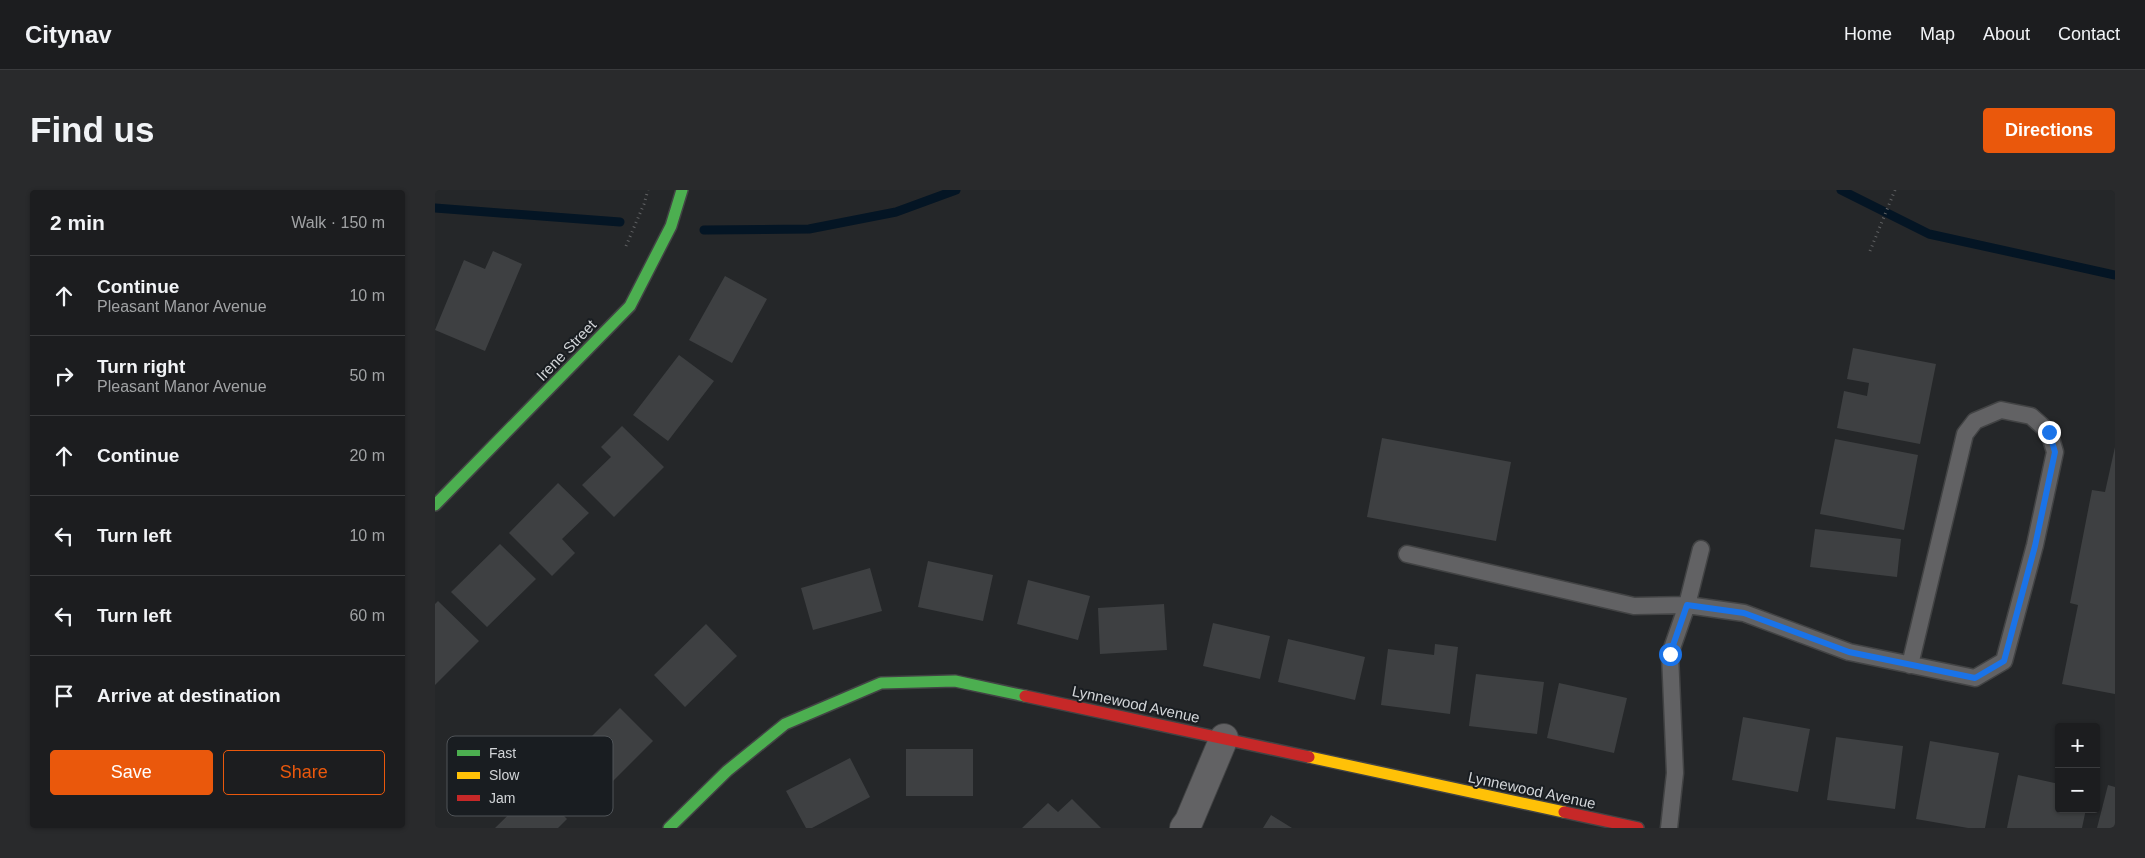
<!DOCTYPE html>
<html lang="en">
<head>
<meta charset="utf-8">
<style>
  :root { --surface:#1c1d1f; --page:#292a2c; --text:#f1f3f6; --muted:#a0a2a4; --line:#3a3b3d; --accent:#ea580c }
  body { margin:0; font-family:Arial,sans-serif; background:var(--page); color:var(--text) }
  .controls { position:absolute; right:15px; bottom:15px; display:grid; overflow:hidden; border-radius:5px; box-shadow:0 1px 4px #0004 }
  .controls button { width:45px; height:45px; display:grid; place-items:center; padding:0; border:0; border-bottom:1px solid var(--line); background:var(--surface); color:var(--text); font:25px sans-serif }
  .stop { position:absolute; width:15px; height:15px; margin:-11px; border:4px solid #1a73e8; border-radius:50%; background:#fff }
  .stop.end { background:#1a73e8; border-color:#fff; box-shadow:0 1px 5px #0008 }
  .list { margin:0; padding:0; list-style:none }
  h2 { display:flex; justify-content:space-between; align-items:center; height:65px; margin:0; padding:0 20px; font-size:21px }
  h2 small { font-size:16px; font-weight:400; color:var(--muted) }
  .list li { display:grid; grid-template-columns:32px 1fr auto; gap:15px; align-items:center; box-sizing:border-box; height:80px; padding:0 20px; border-top:1px solid var(--line) }
  .list b { display:block; font-size:19px; white-space:nowrap }
  .list p { margin:0; font-size:16px; white-space:nowrap; color:var(--muted) }
  .list em { font-size:16px; font-style:normal; color:var(--muted) }
  .actions { display:flex; gap:10px; padding:15px 20px }
  .actions a { flex:1; padding:11px 0; border:1px solid var(--accent); border-radius:5px; text-align:center; font-size:18px; color:var(--accent) }
  .actions .main { background:var(--accent); color:#fff }
  .icon { flex:none; width:28px; height:28px; fill:none; stroke:currentColor; stroke-width:2; stroke-linecap:round; stroke-linejoin:round }
  .map { position:relative; flex:none; width:1680px; height:638px; overflow:hidden; border-radius:5px }
  header { display:flex; align-items:center; gap:30px; box-sizing:border-box; height:70px; padding:0 25px; background:var(--surface); border-bottom:1px solid var(--line) }
  header strong { font-size:24px }
  nav { display:flex; gap:28px; margin-inline-start:auto; font-size:18px }
  .intro { display:flex; align-items:center; justify-content:space-between; box-sizing:border-box; height:120px; padding:0 30px }
  h1 { margin:0; font-size:35px }
  .button { padding:12px 22px; border-radius:5px; background:var(--accent); color:#fff; font-size:18px; font-weight:700 }
  main { display:flex; gap:30px; padding:0 30px }
  aside { flex:1; background:var(--surface); border-radius:5px; box-shadow:0 1px 4px #0004 }
  .map>svg:first-child { display:block }
  .lines { fill:none; stroke-linecap:round; stroke-linejoin:round }
  .stream { stroke:#041524; stroke-width:9 }
  .building { fill:#3e4042 }
  .lane-casing { stroke:#424344; stroke-width:19 }
  .street-casing { stroke:#424344; stroke-width:30 }
  .fast-casing { stroke:#424344; stroke-width:14 }
  .slow-casing { stroke:#424344; stroke-width:14 }
  .jam-casing { stroke:#424344; stroke-width:14 }
  .path { stroke:#616264; stroke-width:3; stroke-dasharray:1 4; stroke-linecap:butt }
  .lane { stroke:#626264; stroke-width:16 }
  .street { stroke:#626264; stroke-width:28 }
  .fast { stroke:#4caf50; stroke-width:11 }
  .slow { stroke:#ffc107; stroke-width:11 }
  .jam { stroke:#c62828; stroke-width:11 }
  .route { stroke:#1a73e8; stroke-width:6 }
  .labels { text-anchor:middle; dominant-baseline:central; stroke-width:4; stroke-linejoin:round; paint-order:stroke }
  .street-label { font-size:15px; fill:#d2d5d8; stroke:#191d21 }
  .key { fill:#191d21; stroke:#505458; stroke-width:1 }
  .key-label { font-size:14px; fill:#d2d5d8 }
</style>
</head>
<body>
<header>
<strong>Citynav</strong>
<nav><a>Home</a><a>Map</a><a>About</a><a>Contact</a></nav>
</header>
<div class="intro"><h1>Find us</h1><a class="button">Directions</a></div>
<main>
<aside>
<h2>2 min<small>Walk · 150 m</small></h2>
<ul class="list">
<li><svg class="icon" aria-label="ahead" viewBox="0 0 24 24"><path d="M12 20V5M6 11l6-6 6 6"/></svg><div><b>Continue</b><p>Pleasant Manor Avenue</p></div><em>10 m</em></li>
<li><svg class="icon" aria-label="right" viewBox="0 0 24 24"><path d="M7 20v-9h11M14 6l5 5-5 5"/></svg><div><b>Turn right</b><p>Pleasant Manor Avenue</p></div><em>50 m</em></li>
<li><svg class="icon" aria-label="ahead" viewBox="0 0 24 24"><path d="M12 20V5M6 11l6-6 6 6"/></svg><div><b>Continue</b></div><em>20 m</em></li>
<li><svg class="icon" aria-label="left" viewBox="0 0 24 24"><path d="M17 20v-9H6M10 6l-5 5 5 5"/></svg><div><b>Turn left</b></div><em>10 m</em></li>
<li><svg class="icon" aria-label="left" viewBox="0 0 24 24"><path d="M17 20v-9H6M10 6l-5 5 5 5"/></svg><div><b>Turn left</b></div><em>60 m</em></li>
<li><svg class="icon" aria-label="arrive" viewBox="0 0 24 24"><path d="M6 21V4h12l-3 4 3 4H6"/></svg><div><b>Arrive at destination</b></div></li>
</ul>
<div class="actions"><a class="main">Save</a><a>Share</a></div>
</aside>
<div class="map">
<svg width="1680" height="638" viewBox="0 0 1680 638">
  <rect width="100%" height="100%" fill="#252729"/>
  <g class="lines">
    <path class="stream" d="M1406,0L1494,44L1680,85
      M0,18L185,32
      M269,40L374,39L461,22L521,0"/>
  </g>
  <path class="building" d="M58,61L87,74L50,161L0,140L29,70L50,79Z
    M290,86L332,109L297,173L254,150Z
    M1418,158L1501,174L1485,254L1402,238L1409,201L1432,206L1434,193L1412,189Z
    M244,165L279,191L233,251L198,225Z
    M187,236L229,277L179,327L147,295L176,267L166,257Z
    M947,248L1076,272L1061,351L932,327Z
    M1400,249L1483,265L1469,340L1385,324Z
    M1680,257V504L1627,494L1643,415L1635,413L1657,300L1670,302Z
    M123,293L154,323L127,349L140,363L117,386L74,343Z
    M1380,339L1466,349L1462,387L1375,377Z
    M65,354L101,389L52,437L16,402Z
    M493,371L558,385L548,431L483,417Z
    M435,378L447,421L378,440L366,398Z
    M593,390L655,406L643,450L582,434Z
    M3,411L44,451L0,495V414Z
    M729,414L732,460L665,464L663,418Z
    M778,433L835,446L825,489L768,476Z
    M271,434L302,466L250,517L219,485Z
    M853,449L930,467L920,510L843,492Z
    M1000,454L1023,457L1015,524L946,515L953,459L999,465Z
    M1041,484L1109,492L1102,544L1034,536Z
    M1124,493L1192,508L1179,563L1112,548Z
    M185,518L218,551L171,598L138,565Z
    M1308,527L1375,539L1363,602L1297,590Z
    M1401,547L1468,556L1460,619L1392,610Z
    M1495,551L1564,563L1550,638H1533L1481,629Z
    M471,559H538V606H471Z
    M415,568L435,607L377,638H371L351,601Z
    M1583,585L1624,594V619H1651L1647,638H1572Z
    M1673,595L1680,597V638H1662Z
    M101,598L132,629L123,638H60Z
    M637,609L666,638H587L613,613L623,622Z
    M836,625L857,638H828Z"/>
  <g class="lines">
    <defs>
      <path id="lane" d="M972,364L1199,416L1252,415L1266,359
        M1234,638L1240,583L1235,464L1252,415L1309,423L1414,462L1540,488L1569,471L1600,355L1620,262L1614,242L1596,226L1566,220L1540,231L1530,244L1475,475"/>
      <path id="street" d="M749,638L754,631L789,548"/>
      <path id="fast" d="M0,315L195,116L236,36L247,0
        M234,638L292,581L350,534L446,493L520,491L590,506"/>
      <path id="slow" d="M874,567L1129,622"/>
      <path id="jam" d="M590,506L874,567
        M1129,622L1203,638"/>
    </defs>
    <use href="#lane" class="lane-casing"/>
    <use href="#street" class="street-casing"/>
    <use href="#fast" class="fast-casing"/>
    <use href="#slow" class="slow-casing"/>
    <use href="#jam" class="jam-casing"/>
    <path class="path" d="M191,56L209,14L213,0
      M1435,61L1460,0"/>
    <use href="#lane" class="lane"/>
    <use href="#street" class="street"/>
    <use href="#fast" class="fast"/>
    <use href="#slow" class="slow"/>
    <use href="#jam" class="jam"/>
  </g>
  <g class="lines">
    <path class="route" d="M1235,464L1252,415L1309,423L1414,462L1540,488L1569,471L1600,356L1620,262L1614,242"/>
  </g>
  <g class="labels">
    <g class="street-label">
      <text transform="translate(131 160) rotate(-46)">Irene Street</text>
      <text transform="translate(701 514) rotate(12)">Lynnewood Avenue</text>
      <text transform="translate(1097 600) rotate(12)">Lynnewood Avenue</text>
    </g>
  </g>
  <rect x="12" y="546" width="166" height="80" rx="8" class="key"/>
  <rect x="22" y="560" width="23" height="6" fill="#4caf50"/>
  <rect x="22" y="582" width="23" height="7" fill="#ffc107"/>
  <rect x="22" y="605" width="23" height="6" fill="#c62828"/>
  <g class="key-label">
    <text x="54" y="568">Fast</text>
    <text x="54" y="590">Slow</text>
    <text x="54" y="613">Jam</text>
  </g>
</svg>
<div class="controls">
<button>+</button>
<button>−</button>
</div>
<div class="stop" style="left:1235px;top:464px"></div>
<div class="stop end" style="left:1614px;top:242px"></div>
</div>
</main>
</body>
</html>
